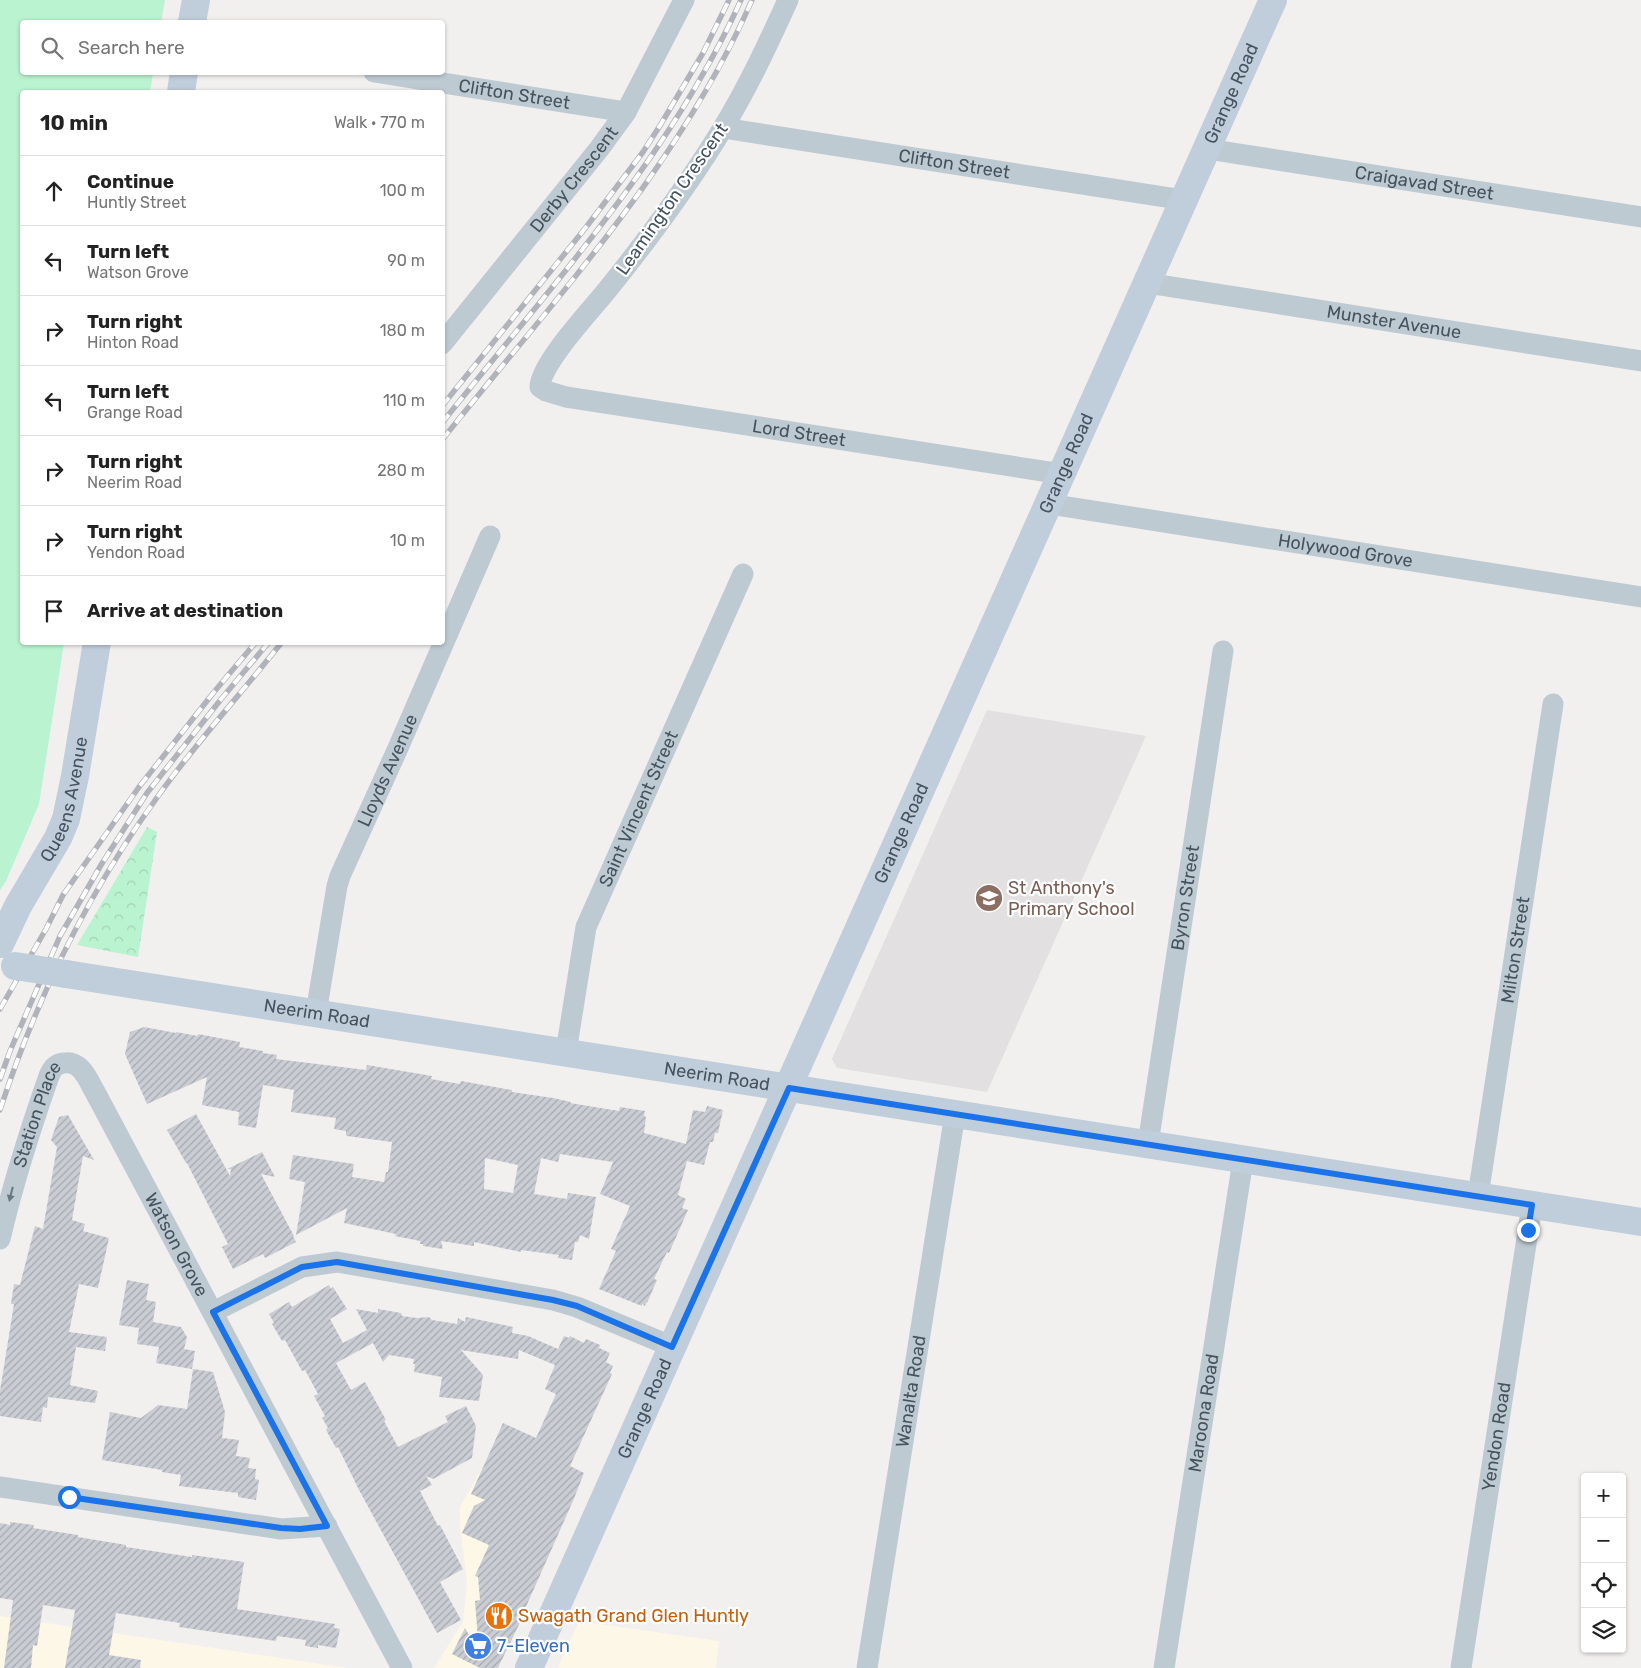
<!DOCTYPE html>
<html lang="en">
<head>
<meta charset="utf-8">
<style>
  :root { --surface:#fff; --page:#f2f2f2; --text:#222; --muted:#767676; --line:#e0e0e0 }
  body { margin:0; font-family:Rubik,sans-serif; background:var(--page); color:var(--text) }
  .controls { position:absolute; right:15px; bottom:15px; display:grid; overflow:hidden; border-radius:5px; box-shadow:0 1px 4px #0004 }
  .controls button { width:45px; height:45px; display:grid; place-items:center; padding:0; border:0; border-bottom:1px solid var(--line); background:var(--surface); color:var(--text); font:25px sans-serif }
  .stop { position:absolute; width:15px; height:15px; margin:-11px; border:4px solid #1a73e8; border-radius:50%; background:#fff }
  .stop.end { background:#1a73e8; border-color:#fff; box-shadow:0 1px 5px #0008 }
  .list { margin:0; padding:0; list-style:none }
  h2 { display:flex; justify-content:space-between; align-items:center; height:65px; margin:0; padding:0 20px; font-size:21px }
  h2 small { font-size:16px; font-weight:400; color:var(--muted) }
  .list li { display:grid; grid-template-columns:32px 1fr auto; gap:15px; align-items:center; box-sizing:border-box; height:70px; padding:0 20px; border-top:1px solid var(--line) }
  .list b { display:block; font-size:19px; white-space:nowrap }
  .list p { margin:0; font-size:16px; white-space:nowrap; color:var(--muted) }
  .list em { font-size:16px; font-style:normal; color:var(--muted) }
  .icon { flex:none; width:28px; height:28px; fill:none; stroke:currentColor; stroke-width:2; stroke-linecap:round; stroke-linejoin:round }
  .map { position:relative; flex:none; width:1641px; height:1668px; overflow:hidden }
  .search { position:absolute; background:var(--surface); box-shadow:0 1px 4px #0004; left:20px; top:20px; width:425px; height:55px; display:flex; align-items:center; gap:12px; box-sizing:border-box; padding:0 18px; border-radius:5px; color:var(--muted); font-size:19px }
  .panel { position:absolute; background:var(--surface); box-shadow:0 1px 4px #0004; left:20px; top:90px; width:425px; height:555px; border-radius:5px }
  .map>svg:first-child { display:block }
  .commercial { fill:#fdf7e7 }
  .education { fill:#e3e0e1 }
  .grass { fill:#baf3cf }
  .forest { fill:url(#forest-crowns) }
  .building { fill:url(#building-hatch); fill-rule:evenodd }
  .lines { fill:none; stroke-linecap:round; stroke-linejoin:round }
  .street { stroke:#becad2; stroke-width:21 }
  .secondary { stroke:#c0cdda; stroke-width:28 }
  .rail-casing { stroke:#b0b4ba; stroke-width:5.5 }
  .rail { stroke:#fff; stroke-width:4; stroke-dasharray:11; stroke-linecap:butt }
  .secondary-bridge { stroke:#c0cdda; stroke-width:28 }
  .oneway { fill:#697781 }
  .route { stroke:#1a73e8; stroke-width:6 }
  .labels { text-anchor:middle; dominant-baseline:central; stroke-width:4.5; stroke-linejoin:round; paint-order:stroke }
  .street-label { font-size:18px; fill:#45535e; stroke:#fff }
  .education-label { font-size:18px; fill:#785e54; stroke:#fff; text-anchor:start }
  .food-label { font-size:18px; fill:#c56008; stroke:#fff; text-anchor:start }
  .shop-label { font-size:18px; fill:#366cbe; stroke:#fff; text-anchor:start }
</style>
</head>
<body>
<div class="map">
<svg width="1641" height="1668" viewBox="0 0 1641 1668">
  <defs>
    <pattern id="forest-crowns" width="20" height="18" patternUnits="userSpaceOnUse" patternTransform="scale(1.25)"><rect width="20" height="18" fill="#baf3cf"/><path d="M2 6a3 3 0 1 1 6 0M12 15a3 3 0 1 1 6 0" fill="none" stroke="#a1d2b4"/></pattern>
    <pattern id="building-hatch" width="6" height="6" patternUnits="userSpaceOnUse" patternTransform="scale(1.25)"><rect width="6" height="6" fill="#caced4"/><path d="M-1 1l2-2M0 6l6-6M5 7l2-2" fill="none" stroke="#a6aaaf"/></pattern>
  </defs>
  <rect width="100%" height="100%" fill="#f2efef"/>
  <path class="commercial" d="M485,1463L573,1501L499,1668H434L463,1622L467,1582L460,1527V1507Z
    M0,1616L348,1668H0Z
    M579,1621L719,1641L716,1668H558Z"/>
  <path class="education" d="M987,710L1146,736L987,1092L837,1068L832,1059Z"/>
  <path class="grass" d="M0,0H165L161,22H22V72L153,73L150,92H22V642L64,643L39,804L6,881L0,890Z"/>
  <path class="forest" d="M147,827L157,832L138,957L77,945Z"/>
  <path class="building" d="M144,1027L176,1033V1032L198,1036V1034L240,1042L239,1047L263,1051V1053L277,1055L276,1059L366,1070L367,1065L432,1076L431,1079L460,1084L461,1081L512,1090V1092L553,1098L571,1102L570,1103L619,1111L620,1107L645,1111L644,1116L646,1117L644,1133L686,1144L693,1110L705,1112L707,1106L723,1110L718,1133H715L713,1142H710L704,1165L687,1161L678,1195L686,1199L682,1208L688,1210L669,1253L667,1252L654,1279L657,1280L647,1303L646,1302L645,1306L642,1304V1306L599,1289L616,1251L611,1249L630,1206L600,1194L613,1162L560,1154L558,1162L541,1158L534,1194L567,1199L568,1193L596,1197L589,1239L580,1235L578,1242H575L572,1260L558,1258L559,1255L521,1250V1252L474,1242V1246L441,1241L443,1249L423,1246V1244H420V1241L395,1236L396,1234L344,1223L347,1208L296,1235L305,1182L289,1179L293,1155L354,1164L352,1177L384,1182L386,1172H388L392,1142L347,1136L346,1135V1131L334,1129L336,1118L291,1112L294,1090L263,1085L256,1128L238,1125L239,1112L202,1105L207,1077L147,1104L125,1054L130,1032ZM485,1158L518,1165L513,1193L484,1189Z
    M196,1114L230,1176L231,1169H227L262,1152L275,1177L261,1174L294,1236H293L296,1242L265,1258L263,1254L233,1269L222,1247L228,1244L187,1163H186L167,1130Z
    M68,1115L94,1160L83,1156L72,1220L85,1224L83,1231L109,1238L98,1288L79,1284L69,1332L107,1337L105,1351L76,1347L70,1385L98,1391L95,1403L48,1397L47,1408L43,1407L41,1422L0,1416V1391L14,1304H11L14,1284L20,1285L35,1226L43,1229L57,1147L51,1140L59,1117Z
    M127,1280L149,1284L146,1300L156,1302L153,1322L181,1327L187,1337L184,1349L195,1351L192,1369L156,1363L159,1347L137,1344L139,1328L119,1325Z
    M329,1285L331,1289L333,1287L347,1309L330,1319L343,1343L367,1330L356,1309L378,1313V1309L401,1313L402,1316L417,1318L429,1317L432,1320L457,1324L458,1318L465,1322L466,1317L513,1327L512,1333L528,1336L558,1349L564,1336L569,1338L570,1336L584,1343L586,1339L600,1345L599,1348L610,1353L606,1362L613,1366L610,1373L612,1374L570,1466L584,1473L573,1501L525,1609L526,1610L498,1668H480L452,1654L465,1628L479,1653L475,1601L480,1600L478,1577L475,1576L489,1545L462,1533L474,1506L485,1500L471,1494L503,1423L536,1438L556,1394L545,1389L555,1365L519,1350L518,1359L461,1350L483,1375L479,1401L439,1397L442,1377L414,1372L415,1364H413L414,1359L389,1355L383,1362L373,1343L336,1363L351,1390L365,1382L386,1420L384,1421L398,1447L448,1422L445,1416L466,1406L476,1426L472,1458L433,1479L426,1476L432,1485L420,1491L438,1526L440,1525L463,1569L440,1582L461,1620L437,1633L359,1490L338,1447L336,1448L326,1430L328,1428L322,1418L325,1416L314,1396L318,1394L305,1370L302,1371L285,1340L282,1341L272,1324L274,1323L269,1314L289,1302L292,1307Z
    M193,1369L213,1372L225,1412L222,1438L239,1440L236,1456L250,1458L248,1468L256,1469L255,1479L259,1480L256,1500L238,1497V1493L179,1486L181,1475L162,1472V1470L102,1460L110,1412L141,1418L158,1405L187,1409Z
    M10,1522L34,1525L33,1528L78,1535V1537L126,1545V1547L192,1557V1555L244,1562L237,1609L335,1624L334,1628L340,1629L336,1648L318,1645V1648L305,1646L306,1640L277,1636L276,1641L179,1627L180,1623L116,1613L109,1655L141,1660L140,1668H65L75,1610L43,1605L37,1646L33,1645L31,1668H4L13,1600L0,1598V1523L10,1525Z"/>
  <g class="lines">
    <g class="street">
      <path id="s1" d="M788,0C768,44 748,87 723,128C689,184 649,238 608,289C592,309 540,364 540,387L546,391L566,397L1062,474"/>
      <path id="s2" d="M374,72L626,112"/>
      <path id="s3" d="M723,128L1184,200"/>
      <path id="s4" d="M1207,149L1641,217"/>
      <path id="s5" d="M1147,283L1641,361"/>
      <path id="s6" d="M442,344L599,149L626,112L684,0"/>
      <path id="s7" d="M1049,504L1641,597"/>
      <path id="s8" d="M316,1013L337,886L340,876L398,748L490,536"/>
      <path id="s9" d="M566,1052L586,927L743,574"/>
      <path id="s10" d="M1148,1144L1223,651"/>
      <path id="s11" d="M1478,1196L1553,704"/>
      <path id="s12" d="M0,1239C13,1183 30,1130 49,1076C52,1069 55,1064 64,1063C81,1060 88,1080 95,1092L402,1668"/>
      <path d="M213,1312L302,1267L337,1262L553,1300L577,1307L673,1347"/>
      <path d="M0,1487L281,1529L327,1526"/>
      <path id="s13" d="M867,1668L955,1114"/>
      <path id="s14" d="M1164,1668L1243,1160"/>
      <path id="s15" d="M1461,1668L1532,1205"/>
    </g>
    <g class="secondary">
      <path d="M192,22L196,0"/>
      <path d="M181,92L184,72"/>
      <path id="s16" d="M0,944L18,906L58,838L66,819L75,776L97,642"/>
      <path id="s17" d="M66,974L1641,1222"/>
      <path id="s18" d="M529,1668L1273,0"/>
    </g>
    <defs>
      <path id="rail" d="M442,406L587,226L643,152L661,124L703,53L729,0
        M442,423C549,288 669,159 741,0
        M442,440C553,301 681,164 752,0
        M0,1009L46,929L63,895L139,787L214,692L256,642
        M0,1079L10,1051L60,936L101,865L147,793L222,698L269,642
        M0,1110C36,1000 88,893 156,799C194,745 240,695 282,642"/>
    </defs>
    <use href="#rail" class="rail-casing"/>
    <use href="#rail" class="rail"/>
    <path class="secondary-bridge" d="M15,966L66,974"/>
  </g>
  <defs><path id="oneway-solid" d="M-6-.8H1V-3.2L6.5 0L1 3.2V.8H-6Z" transform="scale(1.25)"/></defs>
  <use class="oneway" href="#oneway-solid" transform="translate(11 1194) rotate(104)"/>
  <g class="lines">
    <path class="route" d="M69,1497L281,1528L300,1529L327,1526L213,1312L302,1267L337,1262L553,1300L577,1306L672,1347L789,1088L1532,1205L1528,1230"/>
  </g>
  <defs>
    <symbol id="school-disc" viewBox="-11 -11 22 22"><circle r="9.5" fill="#8d6e63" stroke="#fff"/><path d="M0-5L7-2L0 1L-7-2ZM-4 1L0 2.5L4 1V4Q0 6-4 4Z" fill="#fff"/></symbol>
    <symbol id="restaurant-disc" viewBox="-11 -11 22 22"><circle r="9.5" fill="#e8710a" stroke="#fff"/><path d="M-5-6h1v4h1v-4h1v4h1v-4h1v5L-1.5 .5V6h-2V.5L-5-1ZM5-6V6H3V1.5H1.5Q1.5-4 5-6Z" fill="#fff"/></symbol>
    <symbol id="supermarket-disc" viewBox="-11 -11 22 22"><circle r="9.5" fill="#3f7fe0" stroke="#fff"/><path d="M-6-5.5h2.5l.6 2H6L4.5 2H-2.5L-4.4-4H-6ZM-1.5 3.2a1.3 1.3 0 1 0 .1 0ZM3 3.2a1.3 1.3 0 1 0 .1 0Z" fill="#fff"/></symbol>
  </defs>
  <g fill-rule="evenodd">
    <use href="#school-disc" x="973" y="882" width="32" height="32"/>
    <use href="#restaurant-disc" x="483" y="1600" width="32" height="32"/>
    <use href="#supermarket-disc" x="462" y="1630" width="32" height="32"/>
  </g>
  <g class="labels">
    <g class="street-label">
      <text stroke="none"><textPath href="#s18" startOffset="1724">Grange Road</textPath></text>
      <text stroke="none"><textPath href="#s2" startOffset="142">Clifton Street</textPath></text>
      <text stroke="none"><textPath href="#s3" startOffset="234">Clifton Street</textPath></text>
      <text stroke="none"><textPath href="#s6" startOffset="211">Derby Crescent</textPath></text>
      <text stroke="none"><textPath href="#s4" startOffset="220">Craigavad Street</textPath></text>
      <text transform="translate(672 199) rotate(-55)">Leamington Crescent</text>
      <text stroke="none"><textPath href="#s5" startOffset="250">Munster Avenue</textPath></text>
      <text stroke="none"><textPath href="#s1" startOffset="726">Lord Street</textPath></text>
      <text stroke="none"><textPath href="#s18" startOffset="1319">Grange Road</textPath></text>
      <text stroke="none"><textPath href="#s7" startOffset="300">Holywood Grove</textPath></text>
      <text stroke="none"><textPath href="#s8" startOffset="255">Lloyds Avenue</textPath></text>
      <text stroke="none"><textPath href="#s16" startOffset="160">Queens Avenue</textPath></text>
      <text stroke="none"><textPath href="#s9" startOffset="256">Saint Vincent Street</textPath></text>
      <text stroke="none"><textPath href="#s18" startOffset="914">Grange Road</textPath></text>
      <text stroke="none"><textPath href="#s10" startOffset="249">Byron Street</textPath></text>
      <text stroke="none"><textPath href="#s11" startOffset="249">Milton Street</textPath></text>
      <text stroke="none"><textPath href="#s17" startOffset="254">Neerim Road</textPath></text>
      <text stroke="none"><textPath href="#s17" startOffset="659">Neerim Road</textPath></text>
      <text stroke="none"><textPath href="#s12" startOffset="130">Station Place</textPath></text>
      <text stroke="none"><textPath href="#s12" startOffset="410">Watson Grove</textPath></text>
      <text stroke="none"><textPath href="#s13" startOffset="280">Wanalta Road</textPath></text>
      <text stroke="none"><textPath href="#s18" startOffset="284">Grange Road</textPath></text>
      <text stroke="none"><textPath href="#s14" startOffset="258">Maroona Road</textPath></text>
      <text stroke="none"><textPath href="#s15" startOffset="234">Yendon Road</textPath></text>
    </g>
    <g class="education-label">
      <text x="1008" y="888">St Anthony's<tspan x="1008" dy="21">Primary School</tspan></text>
    </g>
    <g class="food-label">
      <text x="518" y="1616">Swagath Grand Glen Huntly</text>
    </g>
    <g class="shop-label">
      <text x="497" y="1646">7-Eleven</text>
    </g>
  </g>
</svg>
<div class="controls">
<button>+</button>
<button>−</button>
<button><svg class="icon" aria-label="locate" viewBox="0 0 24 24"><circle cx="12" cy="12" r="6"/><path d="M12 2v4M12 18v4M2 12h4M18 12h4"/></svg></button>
<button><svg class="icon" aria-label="layers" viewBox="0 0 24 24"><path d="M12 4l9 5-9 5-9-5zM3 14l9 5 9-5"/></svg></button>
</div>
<div class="stop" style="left:69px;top:1497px"></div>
<div class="stop end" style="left:1528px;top:1230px"></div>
<div class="search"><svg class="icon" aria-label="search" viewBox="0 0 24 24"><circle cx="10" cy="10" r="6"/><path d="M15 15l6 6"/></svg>Search here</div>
<section class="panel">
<h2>10 min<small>Walk · 770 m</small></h2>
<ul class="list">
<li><svg class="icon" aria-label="ahead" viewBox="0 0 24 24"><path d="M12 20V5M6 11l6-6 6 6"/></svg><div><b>Continue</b><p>Huntly Street</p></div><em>100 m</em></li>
<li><svg class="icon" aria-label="left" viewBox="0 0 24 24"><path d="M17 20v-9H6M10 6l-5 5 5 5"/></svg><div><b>Turn left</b><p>Watson Grove</p></div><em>90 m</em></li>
<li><svg class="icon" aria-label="right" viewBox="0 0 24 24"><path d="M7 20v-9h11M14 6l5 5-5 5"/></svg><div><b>Turn right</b><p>Hinton Road</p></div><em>180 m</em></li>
<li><svg class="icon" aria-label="left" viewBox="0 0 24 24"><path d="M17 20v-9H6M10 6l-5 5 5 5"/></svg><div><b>Turn left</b><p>Grange Road</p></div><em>110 m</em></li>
<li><svg class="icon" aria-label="right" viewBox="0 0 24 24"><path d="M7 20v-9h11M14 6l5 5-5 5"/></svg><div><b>Turn right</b><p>Neerim Road</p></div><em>280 m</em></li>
<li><svg class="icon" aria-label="right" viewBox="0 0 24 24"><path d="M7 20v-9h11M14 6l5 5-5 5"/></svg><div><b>Turn right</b><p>Yendon Road</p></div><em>10 m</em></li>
<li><svg class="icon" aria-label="arrive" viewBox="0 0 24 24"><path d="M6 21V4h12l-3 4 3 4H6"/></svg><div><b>Arrive at destination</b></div></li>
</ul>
</section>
</div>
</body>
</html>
